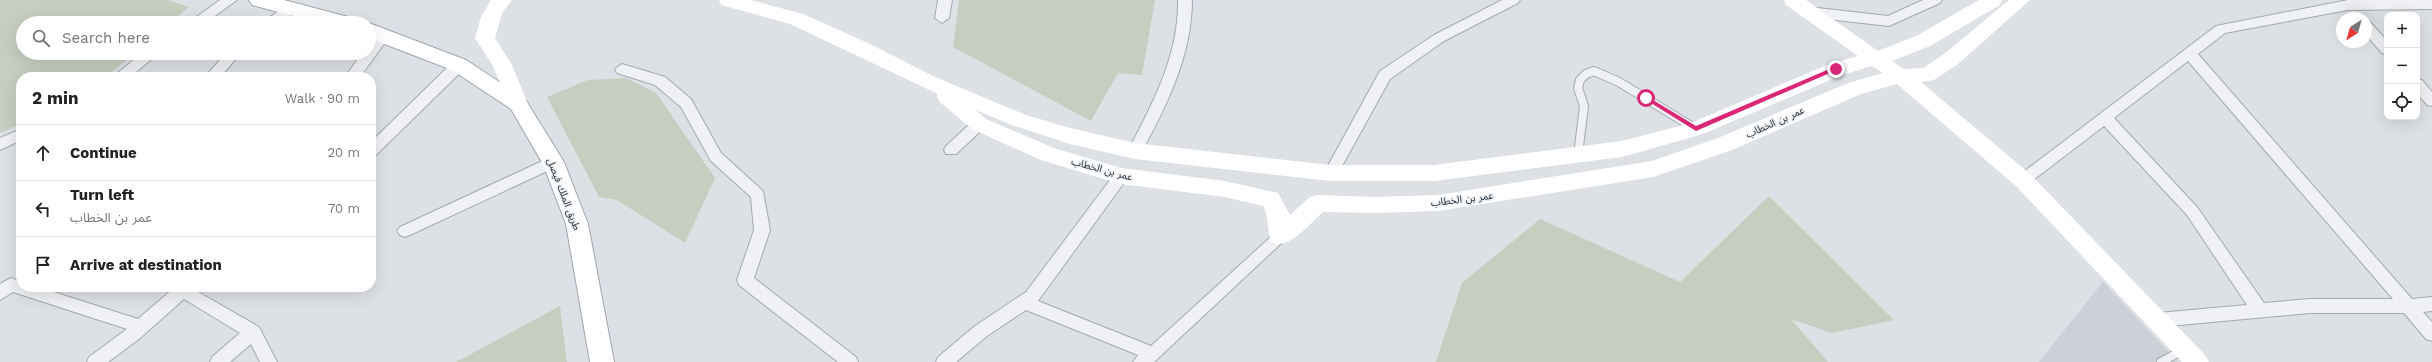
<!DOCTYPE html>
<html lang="en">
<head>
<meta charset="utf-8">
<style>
  :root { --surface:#fff; --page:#f2f2f2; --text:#222; --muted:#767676; --line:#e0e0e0 }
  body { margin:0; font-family:"Work Sans","Noto Sans Arabic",sans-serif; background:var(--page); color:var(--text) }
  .controls { position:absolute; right:12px; top:12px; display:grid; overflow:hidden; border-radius:8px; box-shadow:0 4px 16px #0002 }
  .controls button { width:36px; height:36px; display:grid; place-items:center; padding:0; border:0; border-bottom:1px solid var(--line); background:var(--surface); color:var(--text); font:20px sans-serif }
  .compass { position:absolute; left:2336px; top:12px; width:36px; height:36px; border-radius:50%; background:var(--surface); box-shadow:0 4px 16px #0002; rotate:217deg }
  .stop { position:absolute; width:12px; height:12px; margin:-9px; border:3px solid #db2777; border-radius:50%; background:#fff }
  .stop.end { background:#db2777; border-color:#fff; box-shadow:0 1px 4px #0008 }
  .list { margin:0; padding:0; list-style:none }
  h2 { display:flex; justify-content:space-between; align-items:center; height:52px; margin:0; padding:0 16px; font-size:17px }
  h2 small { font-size:13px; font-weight:400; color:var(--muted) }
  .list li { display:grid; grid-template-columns:26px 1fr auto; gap:12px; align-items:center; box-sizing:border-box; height:56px; padding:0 16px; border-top:1px solid var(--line) }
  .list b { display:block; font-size:15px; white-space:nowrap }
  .list p { margin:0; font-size:13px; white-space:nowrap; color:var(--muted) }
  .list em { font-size:13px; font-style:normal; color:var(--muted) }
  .icon { flex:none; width:22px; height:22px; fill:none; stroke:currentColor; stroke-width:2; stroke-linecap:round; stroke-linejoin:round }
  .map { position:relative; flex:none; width:2432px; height:362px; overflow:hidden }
  .search { position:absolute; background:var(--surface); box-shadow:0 4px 16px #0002; left:16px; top:16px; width:360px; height:44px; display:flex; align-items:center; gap:10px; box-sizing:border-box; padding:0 14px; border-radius:22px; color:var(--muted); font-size:15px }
  .panel { position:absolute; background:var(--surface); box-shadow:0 4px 16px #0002; left:16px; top:72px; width:360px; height:220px; border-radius:16px }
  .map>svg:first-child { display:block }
  .built { fill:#cbd1d6 }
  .green { fill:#c5cebf }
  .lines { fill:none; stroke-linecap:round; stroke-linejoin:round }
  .lane-casing { stroke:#a3a9ae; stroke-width:10 }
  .street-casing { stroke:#a3a9ae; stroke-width:2 }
  .primary-casing { stroke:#9ea7af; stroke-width:2 }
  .lane { stroke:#eff1f4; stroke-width:8 }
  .street { fill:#eff1f4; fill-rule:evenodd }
  .secondary { fill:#fff; fill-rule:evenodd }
  .primary { fill:#fff; fill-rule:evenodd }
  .route { fill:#db2777 }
  .labels { text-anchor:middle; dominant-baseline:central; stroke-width:3; stroke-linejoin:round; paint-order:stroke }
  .street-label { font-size:10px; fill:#28313a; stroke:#ecf0f3 }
</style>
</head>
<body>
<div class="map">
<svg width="2432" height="362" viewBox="0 0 2432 362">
  <rect width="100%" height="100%" fill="#dde1e5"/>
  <path class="built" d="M2103,282L2178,362H2039Z"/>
  <path class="green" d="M0,0H168L189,7L170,23H23V53H135L106,77H21V124L0,133Z
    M959,0H1155L1142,75L1118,73L1091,121L953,47Z
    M626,78L656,93L715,178L685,243L617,200L599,197L547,97L588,80Z
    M1769,196L1894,320L1832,333L1791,319L1828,362H1436L1462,283L1540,219L1680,282Z
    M560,306L567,362H456Z"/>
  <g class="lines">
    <defs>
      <path id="lane" d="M1578,155L1584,106L1578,88L1580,80L1586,74L1594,71L1619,82L1696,129
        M2161,362L2183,350"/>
      <path id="street" d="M220,0H237L205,23H188Z
        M938,0H952L949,18L942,23L935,18Z
        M1178,0H1192C1192,56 1166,107 1140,155H1130L1128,151C1153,103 1179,55 1178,0Z
        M1502,0H1520L1518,3L1444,41L1390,79L1336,177H1326L1324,173L1380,71L1434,35Z
        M1923,0H1942L1940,3L1889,26L1809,17L1802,12L1809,7L1888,16Z
        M2348,0H2432V9L2348,10L2225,33L2198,54L2412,299L2432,297V311L2423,312L2432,322V341L2426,339L2404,313H2310L2158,327L2152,325L2150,320L2152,315L2158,313L2247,305L2187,215L2104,126L2028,184L2023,186L2018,184L2016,180L2018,176L2216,26ZM2188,61L2393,299H2310L2264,303L2197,207L2114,118Z
        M291,2L298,7C290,20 276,23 262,23Z
        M2366,21L2371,23L2387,41V55L2382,53L2366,35Z
        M384,29L391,34L360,77H345L362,53H369C369,43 374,32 384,29Z
        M142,53H159L130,77H113Z
        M226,53H241L220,77H205Z
        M459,60L464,61L466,65L464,69L376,155L371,157V142L454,61Z
        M622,64L665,77L691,99L721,153L763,191L770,230L754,278L856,357L858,362H838L739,285L737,280L754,230L751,197L711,161L681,107L655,85L617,73L615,69Z
        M2417,79L2422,80L2432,92V106L2427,105L2417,93Z
        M979,119L984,120L986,124L984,128L956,154H946L944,150L946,146L974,120Z
        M21,129V140L0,150V138Z
        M553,156L558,158L560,162L558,166L410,235L405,237L400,235L397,231L400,227Z
        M1121,170L1126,172L1128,176L1126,180L1038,301L1151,346L1275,233L1280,231L1285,233L1288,237L1154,362H1133L1138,355L1026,310L987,336L956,362H936L938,357L975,326L1026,292L1116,172Z
        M11,278L21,282V287H38L138,319L175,287H194L193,289L259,327L277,362H260L251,344L230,362H210L212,357L240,333L184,299L139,339L108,362H87L89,357L127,329L13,292L0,300V284Z"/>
      <path id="primary" d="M249,0H284L352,18L355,23H319L252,5Z
        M369,23L466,60L525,99L564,162L588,224L614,362H590L566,224L543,164L511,109L452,70L369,38Z"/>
    </defs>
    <use href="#lane" class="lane-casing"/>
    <use href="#street" class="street-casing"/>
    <use href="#primary" class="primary-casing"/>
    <use href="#lane" class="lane"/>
    <use href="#street" class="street"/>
    <path class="secondary" d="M491,0H512L502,13L495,38L512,65L528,104L525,109L518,111L511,109L493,66L475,38L481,17Z
      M719,0H751L803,14L870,44L935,77L1026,115L1070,128L1135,143L1331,165H1434L1622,141L1691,123L1829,64L1858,56L1786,5L1784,0H1806L1878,51L1916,36L1979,0H2002L2000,5L1930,46L1892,61L1904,69L1923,68L1944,54L2009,0H2030L1958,64L1934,80L1921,82L2030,174L2205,355L2209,362H2182L2016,186L1897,84L1861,94L1732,150L1653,177L1438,211L1375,213L1323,212C1310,223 1291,249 1272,243C1266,231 1270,218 1263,206L1225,197L1121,184L1041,160L972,129L940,102L937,97L938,94L790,24L721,5ZM1872,66L1883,73L1848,83L1718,138L1652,161L1438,195L1375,197L1318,195L1310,197L1290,215L1278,193L1225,181L1121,168L1054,148L986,119L976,110L1012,125L1070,144L1135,159L1331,181H1434L1622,157L1703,134L1842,75Z"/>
    <use href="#primary" class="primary"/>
  </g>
  <path class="route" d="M1834,67L1839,69L1696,131L1643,98L1648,97L1696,126Z"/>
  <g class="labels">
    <g class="street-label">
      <text transform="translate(1775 122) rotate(-24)">عمر بن الخطاب</text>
      <text transform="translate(1102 169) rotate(15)">عمر بن الخطاب</text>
      <text transform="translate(564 194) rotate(69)">طريق الملك فيصل</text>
      <text transform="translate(1462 199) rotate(-7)">عمر بن الخطاب</text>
    </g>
  </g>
</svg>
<div class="controls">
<button>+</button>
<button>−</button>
<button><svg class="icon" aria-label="locate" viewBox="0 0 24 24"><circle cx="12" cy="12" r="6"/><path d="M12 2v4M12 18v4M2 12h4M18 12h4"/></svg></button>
</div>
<svg class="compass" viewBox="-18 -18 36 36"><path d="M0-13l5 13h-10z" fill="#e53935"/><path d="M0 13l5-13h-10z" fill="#767676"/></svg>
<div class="stop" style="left:1646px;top:98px"></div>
<div class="stop end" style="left:1836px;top:69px"></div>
<div class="search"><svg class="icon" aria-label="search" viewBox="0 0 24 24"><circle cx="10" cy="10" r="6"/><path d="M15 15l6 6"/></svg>Search here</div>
<section class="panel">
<h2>2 min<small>Walk · 90 m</small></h2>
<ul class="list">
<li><svg class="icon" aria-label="ahead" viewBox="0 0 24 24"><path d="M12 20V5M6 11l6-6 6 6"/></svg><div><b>Continue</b></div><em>20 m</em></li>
<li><svg class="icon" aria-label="left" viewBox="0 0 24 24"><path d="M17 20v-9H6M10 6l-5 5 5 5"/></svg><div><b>Turn left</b><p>عمر بن الخطاب</p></div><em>70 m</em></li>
<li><svg class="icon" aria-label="arrive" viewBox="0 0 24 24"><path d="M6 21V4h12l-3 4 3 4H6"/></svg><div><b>Arrive at destination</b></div></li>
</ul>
</section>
</div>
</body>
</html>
